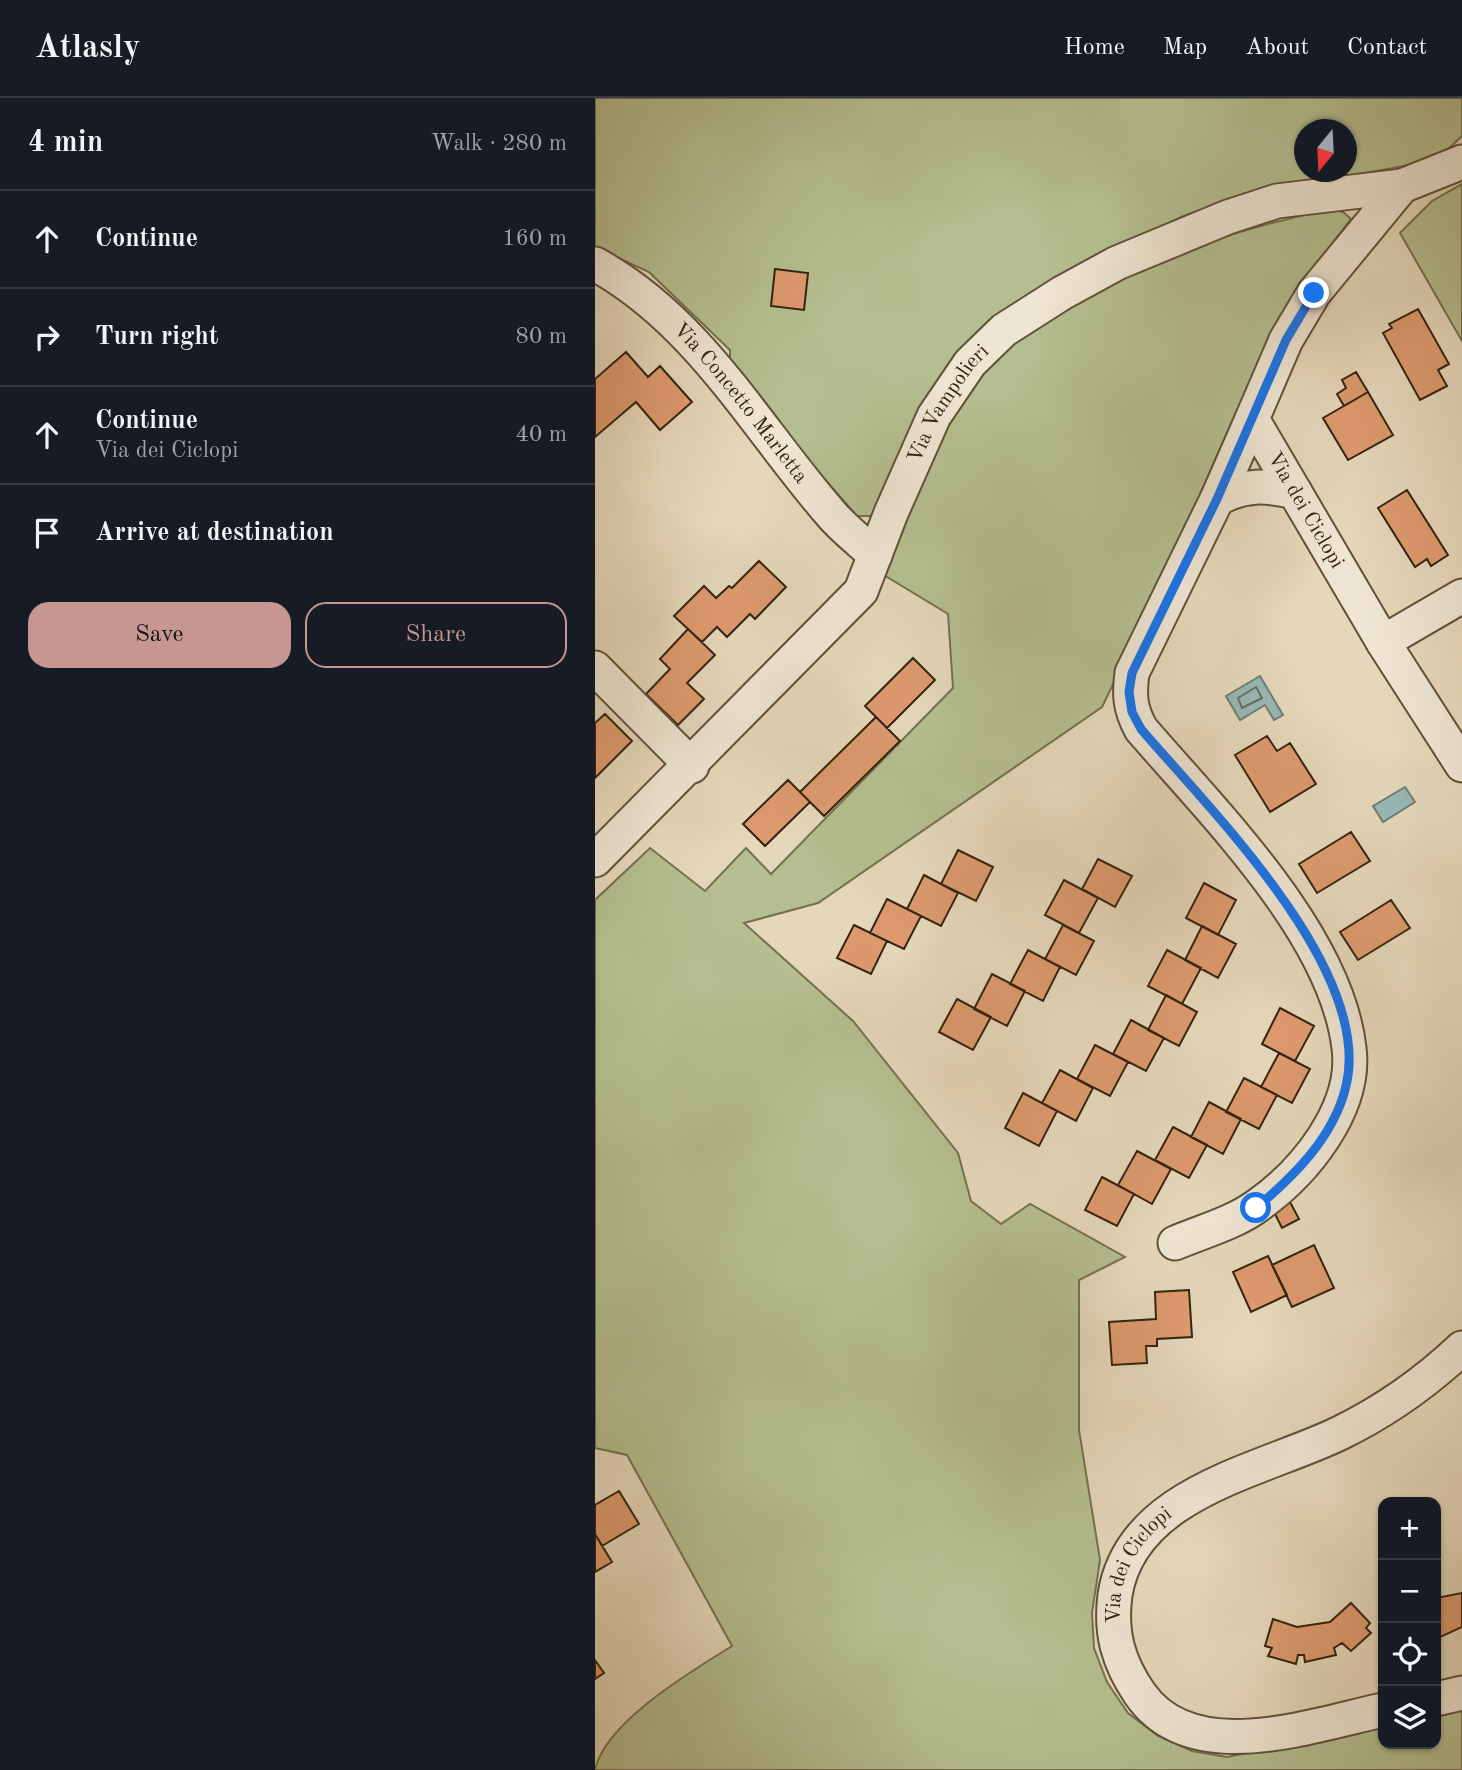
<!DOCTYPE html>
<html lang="en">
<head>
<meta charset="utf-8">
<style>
  :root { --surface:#171b24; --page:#20242c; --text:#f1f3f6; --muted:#9ea1a6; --line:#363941; --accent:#c59692 }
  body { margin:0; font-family:"Old Standard TT",serif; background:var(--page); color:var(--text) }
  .controls { position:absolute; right:21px; bottom:21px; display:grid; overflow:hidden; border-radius:14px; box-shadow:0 2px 5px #0004 }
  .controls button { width:63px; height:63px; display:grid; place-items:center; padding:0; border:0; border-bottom:2px solid var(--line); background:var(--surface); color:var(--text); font:35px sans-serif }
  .compass { position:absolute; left:699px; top:21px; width:63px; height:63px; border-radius:50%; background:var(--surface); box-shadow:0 2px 5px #0004; rotate:198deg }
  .stop { position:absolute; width:21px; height:21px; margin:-16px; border:5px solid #1a73e8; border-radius:50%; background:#fff }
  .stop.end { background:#1a73e8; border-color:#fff; box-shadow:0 2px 7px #0008 }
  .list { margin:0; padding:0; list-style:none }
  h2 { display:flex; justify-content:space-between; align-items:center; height:91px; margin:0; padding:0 28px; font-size:30px }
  h2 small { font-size:23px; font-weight:400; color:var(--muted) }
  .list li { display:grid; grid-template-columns:46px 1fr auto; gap:21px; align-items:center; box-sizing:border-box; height:98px; padding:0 28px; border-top:2px solid var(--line) }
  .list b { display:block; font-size:26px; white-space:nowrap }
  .list p { margin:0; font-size:23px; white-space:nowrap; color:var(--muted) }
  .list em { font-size:23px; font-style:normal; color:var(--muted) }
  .actions { display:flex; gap:14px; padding:21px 28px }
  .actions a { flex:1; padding:16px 0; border:2px solid var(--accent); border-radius:21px; text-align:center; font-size:24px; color:var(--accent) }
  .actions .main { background:var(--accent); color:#111 }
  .icon { flex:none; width:38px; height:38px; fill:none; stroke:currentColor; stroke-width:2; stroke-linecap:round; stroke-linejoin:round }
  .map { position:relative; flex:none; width:867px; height:1672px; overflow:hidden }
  header { display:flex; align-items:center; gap:42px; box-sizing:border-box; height:98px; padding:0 35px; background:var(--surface); border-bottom:2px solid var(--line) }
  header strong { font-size:33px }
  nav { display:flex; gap:38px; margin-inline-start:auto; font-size:24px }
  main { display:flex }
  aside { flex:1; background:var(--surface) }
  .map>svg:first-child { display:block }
  .green { fill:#b4be90; stroke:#74714f; stroke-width:2; fill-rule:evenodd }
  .water { fill:#97b8b6; stroke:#6f7d73; stroke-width:2 }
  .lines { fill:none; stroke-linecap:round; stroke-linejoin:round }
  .shore { stroke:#656e62; stroke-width:2 }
  .building { fill:#dd9a6e; stroke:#33240e; stroke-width:2 }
  .minor-casing { stroke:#605139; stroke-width:37 }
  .minor { stroke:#eee5d2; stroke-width:33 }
  .route { stroke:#1a73e8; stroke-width:9 }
  .labels { text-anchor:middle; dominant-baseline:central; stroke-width:5; stroke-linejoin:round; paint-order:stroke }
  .street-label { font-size:21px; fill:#33240e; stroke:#eee5d2 }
</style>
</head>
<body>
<header>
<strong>Atlasly</strong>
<nav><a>Home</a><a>Map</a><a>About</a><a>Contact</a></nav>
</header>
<main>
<aside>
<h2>4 min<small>Walk · 280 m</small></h2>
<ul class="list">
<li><svg class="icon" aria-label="ahead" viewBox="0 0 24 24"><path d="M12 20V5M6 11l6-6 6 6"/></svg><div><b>Continue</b></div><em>160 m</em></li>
<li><svg class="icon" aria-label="right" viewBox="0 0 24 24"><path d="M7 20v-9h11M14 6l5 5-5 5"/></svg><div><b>Turn right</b></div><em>80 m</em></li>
<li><svg class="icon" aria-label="ahead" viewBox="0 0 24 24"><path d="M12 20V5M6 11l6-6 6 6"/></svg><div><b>Continue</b><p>Via dei Ciclopi</p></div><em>40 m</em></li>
<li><svg class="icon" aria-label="arrive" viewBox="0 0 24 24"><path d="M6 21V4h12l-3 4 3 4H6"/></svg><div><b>Arrive at destination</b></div></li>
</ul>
<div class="actions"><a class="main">Save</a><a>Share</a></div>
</aside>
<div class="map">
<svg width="867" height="1672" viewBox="0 0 867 1672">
  <rect width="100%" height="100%" fill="#e5d7ba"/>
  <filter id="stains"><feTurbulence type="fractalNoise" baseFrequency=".00286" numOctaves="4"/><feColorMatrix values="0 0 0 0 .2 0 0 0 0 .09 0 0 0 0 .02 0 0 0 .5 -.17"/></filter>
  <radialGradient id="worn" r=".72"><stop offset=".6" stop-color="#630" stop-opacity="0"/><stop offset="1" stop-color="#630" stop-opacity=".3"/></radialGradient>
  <path class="green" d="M0,0H867V38L848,56L815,67L667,93L591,117L517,151L422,204L392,227L285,411L275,418H262L135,273V252L54,174L0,149ZM710,32H752V74H710Z
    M867,86V243L805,135L837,103Z
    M736,111L748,114L756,121L720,168L507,609L223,805L149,825L258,923L363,1055L376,1103L406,1126L435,1106L530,1159L484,1182V1332L505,1462L497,1515L499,1550L512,1584L533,1615L563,1638L597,1653L632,1659L788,1628V1646H841V1617L867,1612V1672H0C10,1624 97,1573 137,1548L32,1357L0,1350V802L55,750L110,793L151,750L176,776L358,590L353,516L289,477C303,441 318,404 332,368C339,352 344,333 353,319C428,198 604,139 736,111Z"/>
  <path class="water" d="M665,578L688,617L679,622L670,607L645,622L631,598Z
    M810,689L820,704L788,724L778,708Z"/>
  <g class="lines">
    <path class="shore" d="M661,589L667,600L647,610L643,600Z"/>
  </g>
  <path class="building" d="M180,171L213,175L209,212L176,208Z
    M823,211L854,266L843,272L852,288L825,302L788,235L797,230L794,226Z
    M31,254L53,279L65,268L97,304L65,332L41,304L0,339V281Z
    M761,274L773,294L749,308L742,296L751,290L747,282Z
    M773,294L798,337L753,362L728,320Z
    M812,392L853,457L836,468L832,461L820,469L783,410Z
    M164,463L191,489L160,521L155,516L132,539L122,529L107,544L79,518L109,488L121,500L134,488L137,490Z
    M93,531L120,557L92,585L109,601L83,627L51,596L75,571L65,561Z
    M318,560L340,582L292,630L270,608Z
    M10,616L37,643L0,680V625Z
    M281,619L305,643L229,718L205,694Z
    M672,638L682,653L695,645L721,686L675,714L640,657Z
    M193,682L215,704L170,748L148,726Z
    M756,734L775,763L722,795L704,766Z
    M363,752L398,769L381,803L346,786Z
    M503,761L537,778L520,809L487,791Z
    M329,777L363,795L346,828L312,811Z
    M469,782L503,800L484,835L450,817Z
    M609,785L641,802L623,837L591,820Z
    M292,801L326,818L309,851L275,835Z
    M796,802L815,830L763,862L745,834Z
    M259,827L292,843L276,876L242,860Z
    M468,827L499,843L481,877L450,861Z
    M607,828L641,846L623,880L590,862Z
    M433,852L465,869L448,903L415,886Z
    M572,852L606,870L587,906L553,888Z
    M397,876L430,893L412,928L379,911Z
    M571,897L602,914L584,948L553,932Z
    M362,901L396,919L378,952L344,934Z
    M685,910L719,928L700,963L667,946Z
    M536,922L569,940L551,973L518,956Z
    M500,947L533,964L515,998L482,981Z
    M684,955L715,971L697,1005L666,989Z
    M465,972L498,990L481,1023L447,1005Z
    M649,980L682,997L664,1031L631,1014Z
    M428,995L462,1013L444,1048L410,1030Z
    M614,1004L646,1021L628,1056L596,1039Z
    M578,1029L612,1047L594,1080L560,1062Z
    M542,1053L576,1071L557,1106L523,1087Z
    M507,1079L539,1096L522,1128L490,1112Z
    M695,1104L704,1121L687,1130L678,1112Z
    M719,1147L739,1190L697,1209L677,1167Z
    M673,1158L692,1197L656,1214L638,1174Z
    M594,1192L597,1239L562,1241V1248H551L552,1265L517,1267L514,1224L561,1221L560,1194Z
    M24,1393L44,1426L7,1448L0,1436V1407Z
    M0,1436L17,1464L0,1474Z
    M867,1495V1529L841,1541V1500Z
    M756,1505L775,1525L771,1530L776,1535L756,1553L747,1545L739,1550L741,1557L710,1564L709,1557H703L701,1566L673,1558L677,1550L670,1548L678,1521L702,1529L735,1524Z
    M0,1562L9,1575L0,1581Z"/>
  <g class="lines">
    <defs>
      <g id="minor">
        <path id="s1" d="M807,88L719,195L691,242L657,321L788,544L867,667"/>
        <path id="s2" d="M0,166C104,223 161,330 237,417C249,431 266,444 280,457"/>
        <path d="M622,401C649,386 671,387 700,394"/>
        <path d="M788,544L867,498"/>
        <path d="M0,570L97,668"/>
        <path id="s3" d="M0,762L266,493L296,415L339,318L375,265L409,232L467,195L522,165L633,119L682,103L807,88L867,64"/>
        <path d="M580,1145C606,1134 639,1125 662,1108C709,1075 762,1011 754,950C741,836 619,716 546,631C535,611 534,597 537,575L622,401L657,321"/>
        <path d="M841,1601L867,1595"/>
        <path id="s4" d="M788,1612C717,1627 597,1671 545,1596C523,1564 515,1535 520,1497C536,1394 667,1373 745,1335C790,1313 831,1284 867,1250"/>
      </g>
    </defs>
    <use href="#minor" class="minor-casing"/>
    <use href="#minor" class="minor"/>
  </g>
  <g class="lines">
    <path class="route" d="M661,1110C699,1078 739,1039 751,988C779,873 615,712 546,631L537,614L534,594L537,575L622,401L691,242L719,195"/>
  </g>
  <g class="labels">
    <g class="street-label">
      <text stroke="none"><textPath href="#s2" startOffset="203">Via Concetto Marletta</textPath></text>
      <text stroke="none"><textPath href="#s3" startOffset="586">Via Vampolieri</textPath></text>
      <text stroke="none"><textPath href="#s1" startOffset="385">Via dei Ciclopi</textPath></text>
      <text stroke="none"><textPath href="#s4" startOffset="401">Via dei Ciclopi</textPath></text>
    </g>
  </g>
  <rect width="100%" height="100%" filter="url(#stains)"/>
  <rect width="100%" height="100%" fill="url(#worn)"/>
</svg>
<div class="controls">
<button>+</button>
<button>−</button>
<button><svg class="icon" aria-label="locate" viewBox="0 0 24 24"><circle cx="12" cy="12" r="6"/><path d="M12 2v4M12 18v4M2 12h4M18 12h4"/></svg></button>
<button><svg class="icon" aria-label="layers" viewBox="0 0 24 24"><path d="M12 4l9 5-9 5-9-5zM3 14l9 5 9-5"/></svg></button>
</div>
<svg class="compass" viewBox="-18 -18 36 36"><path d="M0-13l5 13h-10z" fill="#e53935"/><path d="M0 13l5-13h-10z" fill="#9ea1a6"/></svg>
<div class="stop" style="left:661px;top:1110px"></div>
<div class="stop end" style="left:719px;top:195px"></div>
</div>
</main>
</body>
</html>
